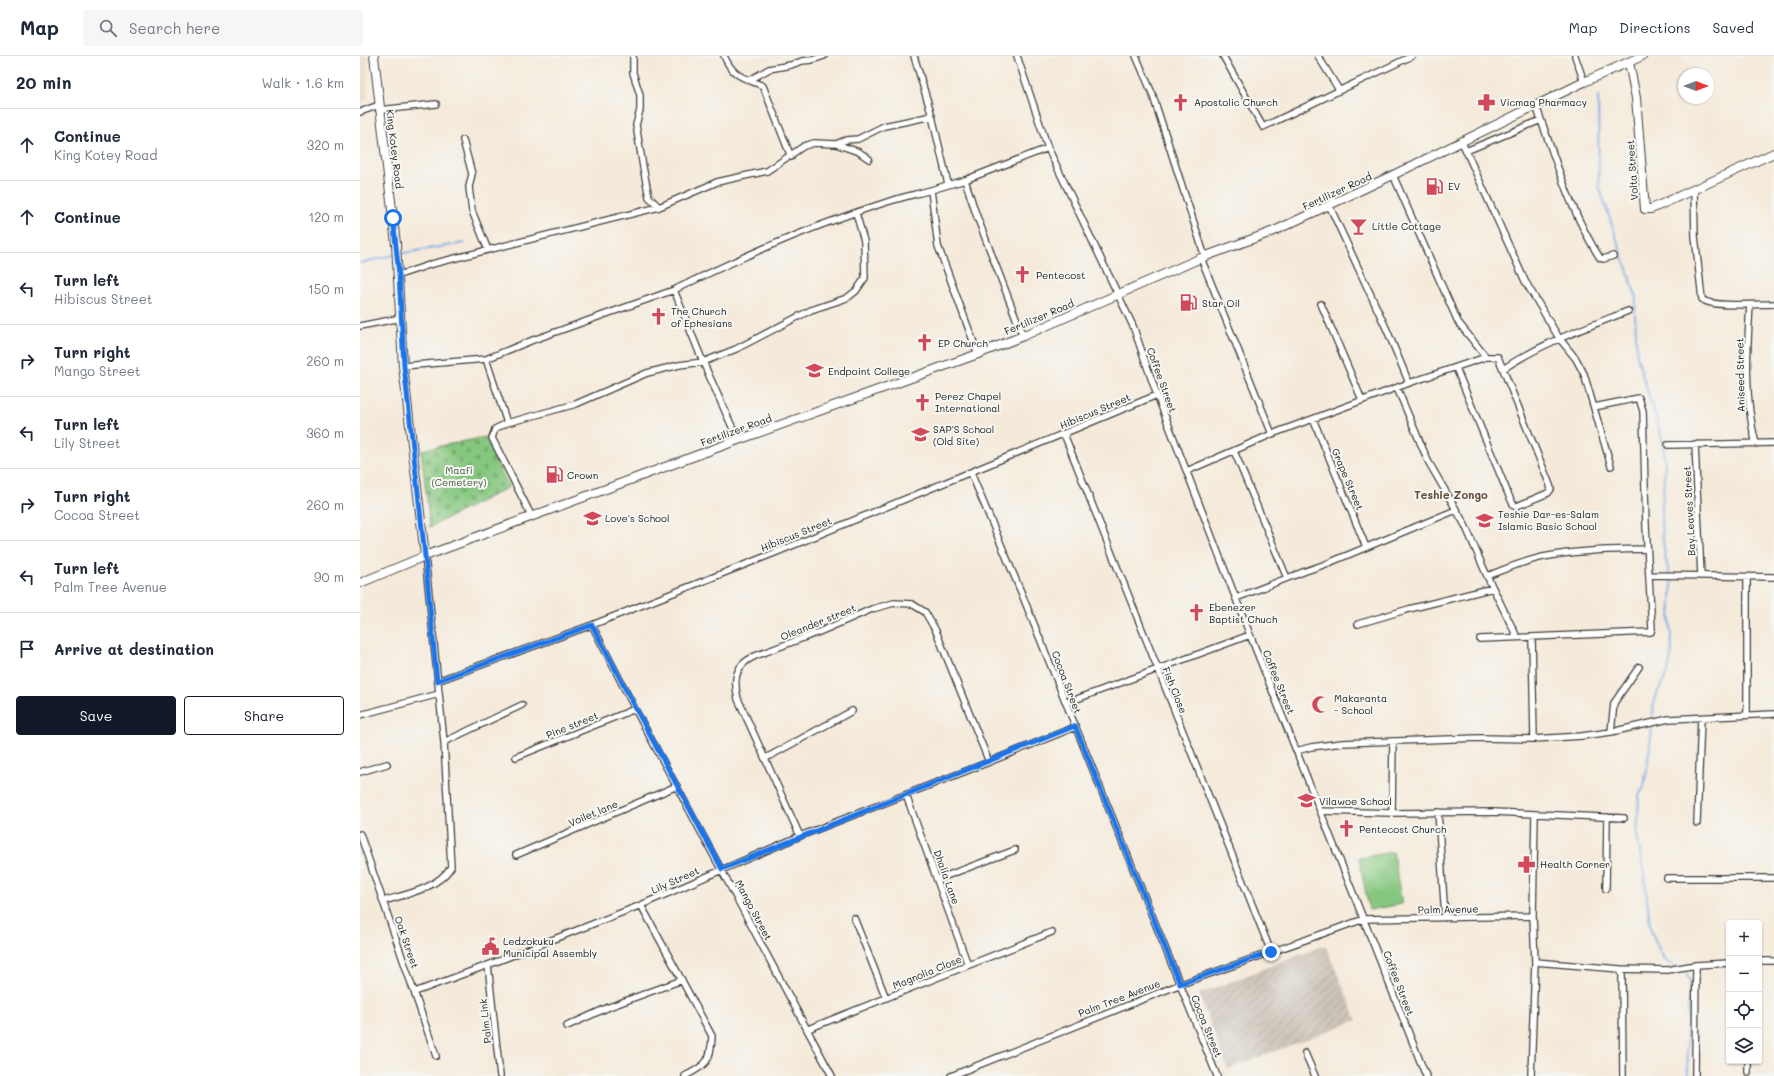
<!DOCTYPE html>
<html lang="en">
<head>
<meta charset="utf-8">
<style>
  :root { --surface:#fff; --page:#f6f6f7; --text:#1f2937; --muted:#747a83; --line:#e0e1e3; --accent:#111827 }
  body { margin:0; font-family:Mali,sans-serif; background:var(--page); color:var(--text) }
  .controls { position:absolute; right:12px; bottom:12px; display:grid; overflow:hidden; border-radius:4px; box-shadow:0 1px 3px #0004 }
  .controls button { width:36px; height:36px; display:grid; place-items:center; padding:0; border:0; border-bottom:1px solid var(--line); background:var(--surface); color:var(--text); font:20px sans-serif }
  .compass { position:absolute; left:1318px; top:12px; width:36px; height:36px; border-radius:50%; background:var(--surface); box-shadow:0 1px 3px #0004; rotate:90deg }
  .stop { position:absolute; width:12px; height:12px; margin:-9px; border:3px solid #1a73e8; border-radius:50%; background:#fff }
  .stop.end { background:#1a73e8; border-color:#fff; box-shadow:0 1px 4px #0008 }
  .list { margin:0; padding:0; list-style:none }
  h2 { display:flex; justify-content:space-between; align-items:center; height:52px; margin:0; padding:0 16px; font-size:17px }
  h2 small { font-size:13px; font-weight:400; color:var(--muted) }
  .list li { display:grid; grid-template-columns:26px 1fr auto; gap:12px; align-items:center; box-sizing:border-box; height:72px; padding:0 16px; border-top:1px solid var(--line) }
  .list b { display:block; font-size:15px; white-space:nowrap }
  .list p { margin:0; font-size:13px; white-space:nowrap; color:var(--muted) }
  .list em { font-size:13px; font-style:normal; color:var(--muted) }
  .actions { display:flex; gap:8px; padding:12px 16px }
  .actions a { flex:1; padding:9px 0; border:1px solid var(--accent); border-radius:4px; text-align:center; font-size:14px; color:var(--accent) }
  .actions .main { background:var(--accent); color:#fff }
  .icon { flex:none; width:22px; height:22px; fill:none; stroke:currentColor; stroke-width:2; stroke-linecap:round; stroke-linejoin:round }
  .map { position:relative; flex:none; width:1414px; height:1020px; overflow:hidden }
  header { display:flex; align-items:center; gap:24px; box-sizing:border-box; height:56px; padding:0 20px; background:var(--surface); border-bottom:1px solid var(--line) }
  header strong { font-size:19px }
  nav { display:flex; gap:22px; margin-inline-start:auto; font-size:14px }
  .search { width:280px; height:36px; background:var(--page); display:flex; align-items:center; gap:10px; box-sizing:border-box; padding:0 14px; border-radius:4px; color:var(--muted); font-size:15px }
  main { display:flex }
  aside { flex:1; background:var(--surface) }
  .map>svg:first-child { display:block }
  .built { fill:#ecd7ba }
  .industrial { fill:url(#industrial-furrows) }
  .cemetery { fill:url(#cemetery-stones); stroke:#51724e }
  .green { fill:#86c77f; stroke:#51724e }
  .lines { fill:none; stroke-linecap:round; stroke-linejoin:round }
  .stream { stroke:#77ace5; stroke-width:2 }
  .street-casing { stroke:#3d3b38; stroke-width:8 }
  .secondary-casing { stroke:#3d3b38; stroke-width:10 }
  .street { stroke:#fff; stroke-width:5.5 }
  .secondary { stroke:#fff; stroke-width:8 }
  .route { stroke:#1a73e8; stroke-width:5 }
  .labels { text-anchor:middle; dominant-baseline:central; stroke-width:4; stroke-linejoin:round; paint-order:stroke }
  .poi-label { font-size:10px; fill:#1c1c1c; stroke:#f6f6f2; text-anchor:start }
  .street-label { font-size:10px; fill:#1c1c1c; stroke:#f6f6f2 }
  .park-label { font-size:10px; fill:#41583f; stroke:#f6f6f2 }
  .neighbourhood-label { font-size:11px; font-weight:bold; fill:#624e3b; stroke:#f6f6f2 }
</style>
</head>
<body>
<header>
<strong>Map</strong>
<div class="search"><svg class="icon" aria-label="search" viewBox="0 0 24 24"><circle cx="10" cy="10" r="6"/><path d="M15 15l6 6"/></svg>Search here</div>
<nav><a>Map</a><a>Directions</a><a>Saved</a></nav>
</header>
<main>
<aside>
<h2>20 min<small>Walk · 1.6 km</small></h2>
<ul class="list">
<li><svg class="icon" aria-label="ahead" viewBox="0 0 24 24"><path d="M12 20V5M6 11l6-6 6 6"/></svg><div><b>Continue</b><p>King Kotey Road</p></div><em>320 m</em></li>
<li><svg class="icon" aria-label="ahead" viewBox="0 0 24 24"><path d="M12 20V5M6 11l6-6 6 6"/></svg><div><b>Continue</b></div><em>120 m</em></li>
<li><svg class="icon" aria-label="left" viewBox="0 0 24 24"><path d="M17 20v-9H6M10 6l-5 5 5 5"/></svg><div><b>Turn left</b><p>Hibiscus Street</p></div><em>150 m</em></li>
<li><svg class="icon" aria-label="right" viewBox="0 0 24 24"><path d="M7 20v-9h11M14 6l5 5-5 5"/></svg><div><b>Turn right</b><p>Mango Street</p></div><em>260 m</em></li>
<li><svg class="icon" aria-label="left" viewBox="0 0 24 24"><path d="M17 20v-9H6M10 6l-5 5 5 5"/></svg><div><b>Turn left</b><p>Lily Street</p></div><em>360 m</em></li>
<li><svg class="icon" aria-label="right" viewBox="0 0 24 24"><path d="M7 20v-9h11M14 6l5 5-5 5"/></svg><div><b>Turn right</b><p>Cocoa Street</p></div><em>260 m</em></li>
<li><svg class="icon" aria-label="left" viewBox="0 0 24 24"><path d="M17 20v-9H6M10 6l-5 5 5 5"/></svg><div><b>Turn left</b><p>Palm Tree Avenue</p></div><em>90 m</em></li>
<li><svg class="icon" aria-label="arrive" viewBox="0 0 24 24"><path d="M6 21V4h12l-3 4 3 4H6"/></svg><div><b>Arrive at destination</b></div></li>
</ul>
<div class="actions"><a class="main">Save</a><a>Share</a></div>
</aside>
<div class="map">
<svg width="1414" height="1020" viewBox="0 0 1414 1020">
  <defs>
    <pattern id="industrial-furrows" width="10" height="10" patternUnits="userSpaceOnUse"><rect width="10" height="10" fill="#cbc2b8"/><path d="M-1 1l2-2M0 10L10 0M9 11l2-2" fill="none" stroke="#aea69e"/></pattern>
    <pattern id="cemetery-stones" width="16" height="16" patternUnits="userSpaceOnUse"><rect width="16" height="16" fill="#86c77f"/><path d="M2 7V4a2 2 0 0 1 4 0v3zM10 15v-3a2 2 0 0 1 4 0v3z" fill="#73aa6d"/></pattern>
  </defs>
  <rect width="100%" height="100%" fill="#f6f6f2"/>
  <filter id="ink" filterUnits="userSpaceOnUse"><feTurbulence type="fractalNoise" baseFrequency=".025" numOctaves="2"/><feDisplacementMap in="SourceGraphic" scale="8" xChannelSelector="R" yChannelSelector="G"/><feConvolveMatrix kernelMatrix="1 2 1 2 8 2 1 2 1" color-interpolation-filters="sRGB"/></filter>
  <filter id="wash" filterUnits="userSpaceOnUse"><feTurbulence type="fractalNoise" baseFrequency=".012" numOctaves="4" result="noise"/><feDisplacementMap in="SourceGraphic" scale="16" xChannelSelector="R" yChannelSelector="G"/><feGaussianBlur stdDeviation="0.9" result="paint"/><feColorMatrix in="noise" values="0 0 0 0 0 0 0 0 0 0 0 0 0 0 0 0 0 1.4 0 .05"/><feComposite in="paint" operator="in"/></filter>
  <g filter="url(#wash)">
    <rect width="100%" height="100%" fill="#f5eada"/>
    <path class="built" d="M0,0H8V43L0,46Z"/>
    <path class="industrial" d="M965,889L997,964L868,1013L839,938Z"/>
    <path class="cemetery" d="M125,381L149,431L70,471L61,394Z"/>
    <path class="green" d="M1033,796L1042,848L1009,854L999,802Z"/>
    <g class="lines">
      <path class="stream" d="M1238,40L1239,130L1276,240L1275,258L1277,301L1303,386L1305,411L1301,466L1305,501L1312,528L1310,565L1312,595L1308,616L1294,643L1293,659
        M38,198L104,187
        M0,207L34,199
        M1292,673L1287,712L1284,731L1279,739L1277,780L1283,810L1291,875L1304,904L1315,911
        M1319,913L1326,917L1330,925L1327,979L1328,1020"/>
    </g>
  </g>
  <g filter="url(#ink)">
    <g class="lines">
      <defs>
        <path id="street" d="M273,0V17L280,39V54L276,69L283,111L289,141L299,151
          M364,0C374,22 383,21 403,30L431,101
          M554,0L572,60L588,128
          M657,0L688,92L773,270L797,339L890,579L1066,1020
          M776,0L792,37L845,201
          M863,0L903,71L1052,0
          M958,0L979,34
          M1215,0L1224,26
          M390,24L409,13L431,9L442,5L452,4L464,0
          M1176,50C1195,101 1210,156 1240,202L1243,203L1253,200
          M19,54L76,48
          M0,56L19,49
          M103,84L112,118L109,131L112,155L128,194
          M1102,86L1165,225L1199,282L1216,303L1224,318L1251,410
          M476,88L486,84L498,83L524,70L572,60
          M1106,95L1181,64
          M1033,119L1098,266L1126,301L1049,327
          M605,124L571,134L578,190L618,298
          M1334,134L1335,180L1342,243C1350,252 1401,248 1414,248
          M39,219L72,208L299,151L357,126L407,115L444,90L454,87L476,88L499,96L509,103
          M961,248L1002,344
          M1390,249C1387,295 1384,343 1396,388
          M0,270L41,262
          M663,280L616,158L605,124L688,92
          M126,303L147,367
          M43,310L126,303L173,284L314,234
          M1096,312L1149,440L1154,450H1157L1188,437L1191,433L1190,429L1138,301H1126
          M1143,313C1182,287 1225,272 1268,255
          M1037,332L1068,405L1105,469L1127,520L1157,581
          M953,363L1006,491
          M704,378L911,896
          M912,378L1049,327L1027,274L969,149
          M378,384L343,306L314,234C383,200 454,169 527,146C542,141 557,138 571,134
          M1335,388L1341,520
          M1308,389L1414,387
          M874,395L927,522
          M827,415L912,378L841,202
          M611,417L661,536L857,1020
          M172,461L132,382L135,373L147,367L216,348L287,317L319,309L343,306L376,293L451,254L487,242L496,235L505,222L504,185L496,157
          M1289,519L1414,521
          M1127,520C1145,513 1164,505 1183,501C1217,494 1252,494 1287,493
          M1387,522V659
          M876,542L943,516L966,508L1096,454
          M998,568L1049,553L1133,532
          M232,569L275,653L472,1020
          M1172,581L1174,683
          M1120,583L1291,576L1292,573L1286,470L1283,355L1279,342L1234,351
          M77,625L232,569L417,496L797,339
          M706,647L890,579
          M0,659L79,638
          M1251,676L1254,647L1279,611
          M84,686L162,649
          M936,695L951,691L982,687L1119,682L1174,683L1222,680L1251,676L1309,663L1414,658
          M156,701L275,653
          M406,702L492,655
          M0,716L27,708
          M546,739L608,909
          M960,755L1032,757L1133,756L1264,762
          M1078,756L1085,862
          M1032,757L1033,685
          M1175,759L1173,860L1175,906
          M1337,767L1341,662
          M0,778L76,1000
          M440,780L378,643C373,623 375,609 395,600L459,576L512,553L534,547L552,548L565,556L576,575L629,706
          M156,799L317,730
          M1307,822H1414
          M578,823L655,794
          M1246,833L1247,761
          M23,845C47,838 77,833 91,811L84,686L65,500
          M281,849L352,980C351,1005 347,1009 325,1020
          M494,862L526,942
          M1399,905H1414
          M128,909L140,1020
          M1260,913L1262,919L1263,1020
          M55,936L128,909L281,849L440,780L629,706L715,671
          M207,970L249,951L322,924
          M448,973L692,876
          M945,997L955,1020
          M1388,1016V1005
          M591,1020L821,928L1004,863L1173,860
          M1171,1020L1175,906L1260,913L1307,914L1336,909L1369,907
          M1335,1020L1336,909"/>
        <path id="secondary" d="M14,0L36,188L43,310L65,500
          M1269,6L1276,42L1285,153H1291L1414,97
          M0,527L65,500L378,384L618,298L663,280L841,202L914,175L1033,119L1224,26L1282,0"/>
      </defs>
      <use href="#street" class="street-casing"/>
      <use href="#secondary" class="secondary-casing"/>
      <use href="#street" class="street"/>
      <use href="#secondary" class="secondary"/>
    </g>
  </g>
  <g class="lines" filter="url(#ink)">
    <path class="route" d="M33,162L39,219L44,310L65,500L77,625L232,569L276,653L362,813L715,670L820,928L911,896"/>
  </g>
  <defs>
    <symbol id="church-bare" viewBox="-9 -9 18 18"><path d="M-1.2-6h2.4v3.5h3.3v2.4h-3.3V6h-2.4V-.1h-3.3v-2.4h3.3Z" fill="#d1495b" stroke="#f6f6f2" stroke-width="2.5" paint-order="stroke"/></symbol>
    <symbol id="pharmacy-bare" viewBox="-9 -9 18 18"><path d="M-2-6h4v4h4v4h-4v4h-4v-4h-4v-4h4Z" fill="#d1495b" stroke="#f6f6f2" stroke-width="2.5" paint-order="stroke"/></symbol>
    <symbol id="fuel-bare" viewBox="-9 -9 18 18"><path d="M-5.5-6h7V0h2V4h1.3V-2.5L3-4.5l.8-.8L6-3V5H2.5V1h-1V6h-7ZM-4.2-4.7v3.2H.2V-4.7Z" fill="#d1495b" stroke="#f6f6f2" stroke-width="2.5" paint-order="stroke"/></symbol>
    <symbol id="bar-bare" viewBox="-9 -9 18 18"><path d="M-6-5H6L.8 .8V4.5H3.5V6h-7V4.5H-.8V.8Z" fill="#d1495b" stroke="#f6f6f2" stroke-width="2.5" paint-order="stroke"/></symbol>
    <symbol id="school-bare" viewBox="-9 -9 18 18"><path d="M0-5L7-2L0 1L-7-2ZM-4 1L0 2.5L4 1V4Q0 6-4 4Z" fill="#d1495b" stroke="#f6f6f2" stroke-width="2.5" paint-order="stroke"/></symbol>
    <symbol id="mosque-bare" viewBox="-9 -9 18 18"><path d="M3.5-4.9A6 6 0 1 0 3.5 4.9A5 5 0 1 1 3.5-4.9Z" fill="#d1495b" stroke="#f6f6f2" stroke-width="2.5" paint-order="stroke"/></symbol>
    <symbol id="civic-bare" viewBox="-9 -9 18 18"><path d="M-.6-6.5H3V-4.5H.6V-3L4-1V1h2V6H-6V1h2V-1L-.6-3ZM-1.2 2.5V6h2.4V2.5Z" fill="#d1495b" stroke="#f6f6f2" stroke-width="2.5" paint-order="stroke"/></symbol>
  </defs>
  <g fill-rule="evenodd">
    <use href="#church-bare" x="808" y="34" width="25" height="25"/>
    <use href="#pharmacy-bare" x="1114" y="34" width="25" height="25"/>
    <use href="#fuel-bare" x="1062" y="118" width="25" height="25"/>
    <use href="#bar-bare" x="986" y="158" width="25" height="25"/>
    <use href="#church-bare" x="650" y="206" width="25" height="25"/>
    <use href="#fuel-bare" x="816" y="234" width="25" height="25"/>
    <use href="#church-bare" x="286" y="248" width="25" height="25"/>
    <use href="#church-bare" x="552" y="274" width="25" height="25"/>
    <use href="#school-bare" x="442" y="302" width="25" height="25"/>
    <use href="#church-bare" x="550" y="334" width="25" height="25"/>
    <use href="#school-bare" x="548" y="366" width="25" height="25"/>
    <use href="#fuel-bare" x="182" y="406" width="25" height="25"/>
    <use href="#school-bare" x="220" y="450" width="25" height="25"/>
    <use href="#school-bare" x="1112" y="452" width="25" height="25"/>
    <use href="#church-bare" x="824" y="544" width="25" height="25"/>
    <use href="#mosque-bare" x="948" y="636" width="25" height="25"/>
    <use href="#school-bare" x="934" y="732" width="25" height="25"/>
    <use href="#church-bare" x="974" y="760" width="25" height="25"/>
    <use href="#pharmacy-bare" x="1154" y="796" width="25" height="25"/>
    <use href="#civic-bare" x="118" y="878" width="25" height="25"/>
  </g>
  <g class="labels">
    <g class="poi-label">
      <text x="834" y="46">Apostolic Church</text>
      <text x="1140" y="46">Vicmag Pharmacy</text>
      <text x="1088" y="130">EV</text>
      <text x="1012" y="170">Little Cottage</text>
      <text x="676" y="219">Pentecost</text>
      <text x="842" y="247">Star Oil</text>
      <text x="311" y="255">The Church<tspan x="311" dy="12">of Ephesians</tspan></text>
      <text x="578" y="287">EP Church</text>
      <text x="468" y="315">Endpoint College</text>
      <text x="575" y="340">Perez Chapel<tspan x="575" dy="12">International</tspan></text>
      <text x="573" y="373">SAP'S School<tspan x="573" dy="12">(Old Site)</tspan></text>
      <text x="207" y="419">Crown</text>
      <text x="1138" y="458">Teshie Dar-es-Salam<tspan x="1138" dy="12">Islamic Basic School</tspan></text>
      <text x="245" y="462">Love's School</text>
      <text x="849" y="551">Ebenezer<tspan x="849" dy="12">Baptist Chuch</tspan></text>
      <text x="974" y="642">Makaranta<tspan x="974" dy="12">- School</tspan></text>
      <text x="959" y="745">Vilawoe School</text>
      <text x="999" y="773">Pentecost Church</text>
      <text x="1180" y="808">Health Corner</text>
      <text x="143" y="885">Ledzokuku<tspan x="143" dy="12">Municipal Assembly</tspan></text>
    </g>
    <g class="street-label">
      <text transform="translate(35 93) rotate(83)">King Kotey Road</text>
      <text transform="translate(1272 114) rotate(-94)">Volta Street</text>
      <text transform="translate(977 135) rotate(-25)">Fertilizer Road</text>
      <text transform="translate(679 261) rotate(-23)">Fertilizer Road</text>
      <text transform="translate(1380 319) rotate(-91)">Aniseed Street</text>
      <text transform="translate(802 324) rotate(70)">Coffee Street</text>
      <text transform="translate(735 355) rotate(-23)">Hibiscus Street</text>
      <text transform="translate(376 374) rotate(-20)">Fertilizer Road</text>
      <text transform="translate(988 423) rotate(67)">Grape Street</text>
      <text transform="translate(1329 455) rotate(-93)">Bay Leaves Street</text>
      <text transform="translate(436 478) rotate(-22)">Hibiscus Street</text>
      <text transform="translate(458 566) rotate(-22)">Oleander street</text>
      <text transform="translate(707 626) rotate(69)">Cocoa Street</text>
      <text transform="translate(919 626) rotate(68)">Coffee Street</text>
      <text transform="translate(815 634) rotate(68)">Fish Close</text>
      <text transform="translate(212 669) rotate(-22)">Pine street</text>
      <text transform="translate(233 757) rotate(-23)">Voilet lane</text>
      <text transform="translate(587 821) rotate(70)">Dhalia Lane</text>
      <text transform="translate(315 824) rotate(-24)">Lily Street</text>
      <text transform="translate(1088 853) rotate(-1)">Palm Avenue</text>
      <text transform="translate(394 854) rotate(62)">Mango Street</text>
      <text transform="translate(47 886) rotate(71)">Oak Street</text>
      <text transform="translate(567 916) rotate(-22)">Magnolia Close</text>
      <text transform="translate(1039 927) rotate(69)">Coffee Street</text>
      <text transform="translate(759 942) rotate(-21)">Palm Tree Avenue</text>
      <text transform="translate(125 965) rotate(-96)">Palm Link</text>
      <text transform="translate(847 970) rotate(68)">Cocoa Street</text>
    </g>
    <g class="park-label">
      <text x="99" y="414">Maafi<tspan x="99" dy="12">(Cemetery)</tspan></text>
    </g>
    <g class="neighbourhood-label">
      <text x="1091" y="438">Teshie Zongo</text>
    </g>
  </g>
</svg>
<div class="controls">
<button>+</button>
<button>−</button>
<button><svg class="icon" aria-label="locate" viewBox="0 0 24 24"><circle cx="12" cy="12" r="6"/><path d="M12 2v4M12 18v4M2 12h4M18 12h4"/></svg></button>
<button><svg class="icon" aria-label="layers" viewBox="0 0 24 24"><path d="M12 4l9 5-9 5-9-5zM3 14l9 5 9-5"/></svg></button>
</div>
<svg class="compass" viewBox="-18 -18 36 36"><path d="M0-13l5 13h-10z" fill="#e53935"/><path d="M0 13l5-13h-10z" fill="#747a83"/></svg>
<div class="stop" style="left:33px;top:162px"></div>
<div class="stop end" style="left:911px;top:896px"></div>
</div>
</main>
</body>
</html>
